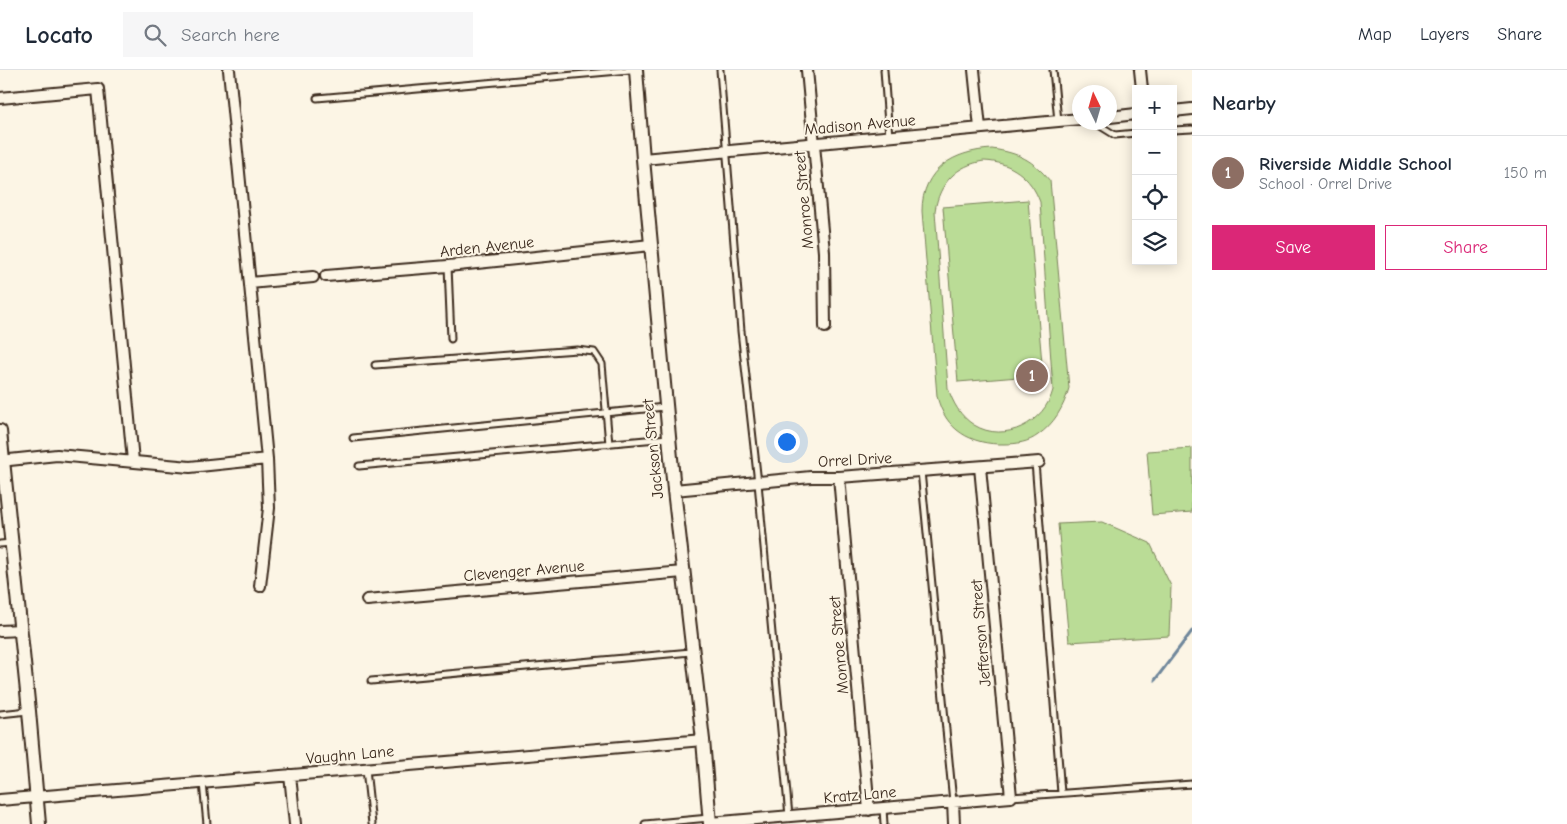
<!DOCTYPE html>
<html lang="en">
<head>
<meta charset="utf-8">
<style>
  :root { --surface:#fff; --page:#f6f6f7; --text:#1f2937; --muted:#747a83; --line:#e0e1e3; --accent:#db2777 }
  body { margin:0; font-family:"Comic Neue",sans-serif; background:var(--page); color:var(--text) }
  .controls { position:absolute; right:15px; top:15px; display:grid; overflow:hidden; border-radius:0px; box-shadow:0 2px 12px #0003 }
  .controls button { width:45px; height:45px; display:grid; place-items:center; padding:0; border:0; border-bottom:1px solid var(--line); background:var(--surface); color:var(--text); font:25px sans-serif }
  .compass { position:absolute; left:1072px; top:15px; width:45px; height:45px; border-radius:50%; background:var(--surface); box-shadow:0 2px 12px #0003; rotate:355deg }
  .you { position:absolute; left:786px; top:371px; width:18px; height:18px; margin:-12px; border:4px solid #fff; border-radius:50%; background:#1a73e8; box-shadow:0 0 0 8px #1a73e833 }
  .badge { display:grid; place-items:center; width:32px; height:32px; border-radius:50%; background:var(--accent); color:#fff; font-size:16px; font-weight:700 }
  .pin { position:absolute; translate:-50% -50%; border:2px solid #fff; box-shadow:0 1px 5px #0006 }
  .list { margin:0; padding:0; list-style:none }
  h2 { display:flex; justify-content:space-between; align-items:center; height:65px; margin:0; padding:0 20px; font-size:21px }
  h2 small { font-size:16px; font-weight:400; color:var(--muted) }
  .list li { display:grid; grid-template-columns:32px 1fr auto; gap:15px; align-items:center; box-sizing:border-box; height:75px; padding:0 20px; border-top:1px solid var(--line) }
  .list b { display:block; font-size:19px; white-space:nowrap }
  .list p { margin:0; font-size:16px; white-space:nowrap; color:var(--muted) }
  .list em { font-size:16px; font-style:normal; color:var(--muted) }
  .actions { display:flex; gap:10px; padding:15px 20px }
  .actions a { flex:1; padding:11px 0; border:1px solid var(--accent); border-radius:0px; text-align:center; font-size:18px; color:var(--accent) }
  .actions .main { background:var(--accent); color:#fff }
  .icon { flex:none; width:28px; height:28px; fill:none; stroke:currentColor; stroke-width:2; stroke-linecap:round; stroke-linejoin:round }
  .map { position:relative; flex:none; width:1192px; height:754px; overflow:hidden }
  header { display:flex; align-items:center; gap:30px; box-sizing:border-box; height:70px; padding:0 25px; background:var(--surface); border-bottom:1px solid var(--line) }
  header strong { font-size:24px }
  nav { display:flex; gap:28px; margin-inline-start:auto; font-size:18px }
  .search { width:350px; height:45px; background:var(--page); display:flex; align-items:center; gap:12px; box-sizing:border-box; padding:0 18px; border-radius:0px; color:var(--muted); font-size:19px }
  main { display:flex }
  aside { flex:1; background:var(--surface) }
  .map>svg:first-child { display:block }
  .green { fill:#badc96; stroke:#7a835a; fill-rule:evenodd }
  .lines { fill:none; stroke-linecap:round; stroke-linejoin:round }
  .stream { stroke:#6f879b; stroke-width:3 }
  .service-casing { stroke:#3b2a1e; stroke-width:9 }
  .minor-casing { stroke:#3b2a1e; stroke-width:14 }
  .tertiary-casing { stroke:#3b2a1e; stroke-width:16 }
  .service { stroke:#fcf5e5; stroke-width:5 }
  .minor { stroke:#fcf5e5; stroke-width:10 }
  .tertiary { stroke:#fcf5e5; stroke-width:12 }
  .labels { text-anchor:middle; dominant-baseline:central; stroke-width:4; stroke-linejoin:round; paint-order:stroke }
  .street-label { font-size:16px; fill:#3b2a1e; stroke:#fcf5e5 }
</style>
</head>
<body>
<header>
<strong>Locato</strong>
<div class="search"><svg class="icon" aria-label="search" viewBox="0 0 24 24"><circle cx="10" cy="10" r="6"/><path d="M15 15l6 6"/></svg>Search here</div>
<nav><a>Map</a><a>Layers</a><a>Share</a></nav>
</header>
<main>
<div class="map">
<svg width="1192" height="754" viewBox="0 0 1192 754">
  <rect width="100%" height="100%" fill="#fcf5e5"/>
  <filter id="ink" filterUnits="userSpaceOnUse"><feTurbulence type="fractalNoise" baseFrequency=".02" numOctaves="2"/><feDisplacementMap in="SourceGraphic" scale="10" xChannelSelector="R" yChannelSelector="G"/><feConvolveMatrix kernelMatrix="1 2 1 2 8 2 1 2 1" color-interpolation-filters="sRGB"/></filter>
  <g filter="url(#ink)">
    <path class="green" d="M992,79C1019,83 1033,90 1050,111L1069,318C1064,337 1054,354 1038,365C1029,372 1017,374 1005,374C971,375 945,360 937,326L922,141C922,99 954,81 992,79ZM984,91C1011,92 1031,107 1040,132L1053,320C1045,352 1005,374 974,355C960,346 953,333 948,318L935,141C939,113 957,95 984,91Z
      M1028,130L1043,305L958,312L943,137Z
      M1192,378V442L1152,445L1147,381Z
      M1102,452L1150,473L1171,516L1169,566L1069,572L1058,454Z"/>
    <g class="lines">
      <path class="stream" d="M1155,610L1192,561"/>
      <defs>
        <path id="service" d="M720,0L741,261L758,413L789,746
          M884,0L889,67
          M1053,0L1058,51
          M317,28L630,0
          M1094,52L1115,65L1136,63
          M1173,60L1192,59
          M448,196L451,269
          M375,295L577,280L594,282L602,294L609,374
          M353,368L665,337
          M1035,392L1061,723
          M359,396L668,368
          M921,401L953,732
          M0,474L12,473
          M371,611L691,582
          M0,644L28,641
          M366,699L372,754
          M203,713L207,754
          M1011,727L1192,714
          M883,739L884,754
          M645,754L709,748"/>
        <path id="minor" d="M229,0L267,389L269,438L260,516
          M807,0L824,182L825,257
          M974,0L980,58
          M1140,0L1142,19
          M0,28L98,19L133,391
          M1173,41L1192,39
          M1110,47L1136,44
          M643,89L1080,49
          M326,206L448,196L651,175
          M250,213L313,207
          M0,391L57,385L190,397L267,389
          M839,407L869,740
          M674,420L811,407H839L1039,392
          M367,530L683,502
          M0,561L21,560
          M290,705L295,754
          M0,730L703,670
          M953,732L954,754
          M710,753L1011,727L980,397"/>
        <path id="tertiary" d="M636,0L643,89L674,420L703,670L710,754
          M0,361L29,641L39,754"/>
      </defs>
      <use href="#service" class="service-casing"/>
      <use href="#minor" class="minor-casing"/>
      <use href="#tertiary" class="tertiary-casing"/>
      <use href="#service" class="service"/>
      <use href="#minor" class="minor"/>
      <use href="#tertiary" class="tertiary"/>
    </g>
  </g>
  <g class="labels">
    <g class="street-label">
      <text transform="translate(860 55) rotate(-5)">Madison Avenue</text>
      <text transform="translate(804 130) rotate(-95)">Monroe Street</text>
      <text transform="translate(487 177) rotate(-6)">Arden Avenue</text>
      <text transform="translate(653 379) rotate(-96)">Jackson Street</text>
      <text transform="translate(855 390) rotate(-3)">Orrel Drive</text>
      <text transform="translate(524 501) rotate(-5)">Clevenger Avenue</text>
      <text transform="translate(981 563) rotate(-95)">Jefferson Street</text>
      <text transform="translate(839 575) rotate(-95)">Monroe Street</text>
      <text transform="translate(350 685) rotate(-5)">Vaughn Lane</text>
      <text transform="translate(860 725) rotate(-5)">Kratz Lane</text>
    </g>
  </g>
</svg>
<div class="controls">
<button>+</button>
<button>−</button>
<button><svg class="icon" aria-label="locate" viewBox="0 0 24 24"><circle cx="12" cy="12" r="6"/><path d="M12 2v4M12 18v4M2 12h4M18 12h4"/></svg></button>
<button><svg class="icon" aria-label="layers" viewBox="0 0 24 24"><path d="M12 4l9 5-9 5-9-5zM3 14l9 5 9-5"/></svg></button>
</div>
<svg class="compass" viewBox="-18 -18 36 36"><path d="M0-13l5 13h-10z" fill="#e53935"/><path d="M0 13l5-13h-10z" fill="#747a83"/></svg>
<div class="you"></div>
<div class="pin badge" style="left:1032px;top:306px;background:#8d6e63">1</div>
</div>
<aside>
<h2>Nearby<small></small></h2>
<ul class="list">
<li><span class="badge" style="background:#8d6e63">1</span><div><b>Riverside Middle School</b><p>School · Orrel Drive</p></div><em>150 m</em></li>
</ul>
<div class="actions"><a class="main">Save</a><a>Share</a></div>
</aside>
</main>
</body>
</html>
